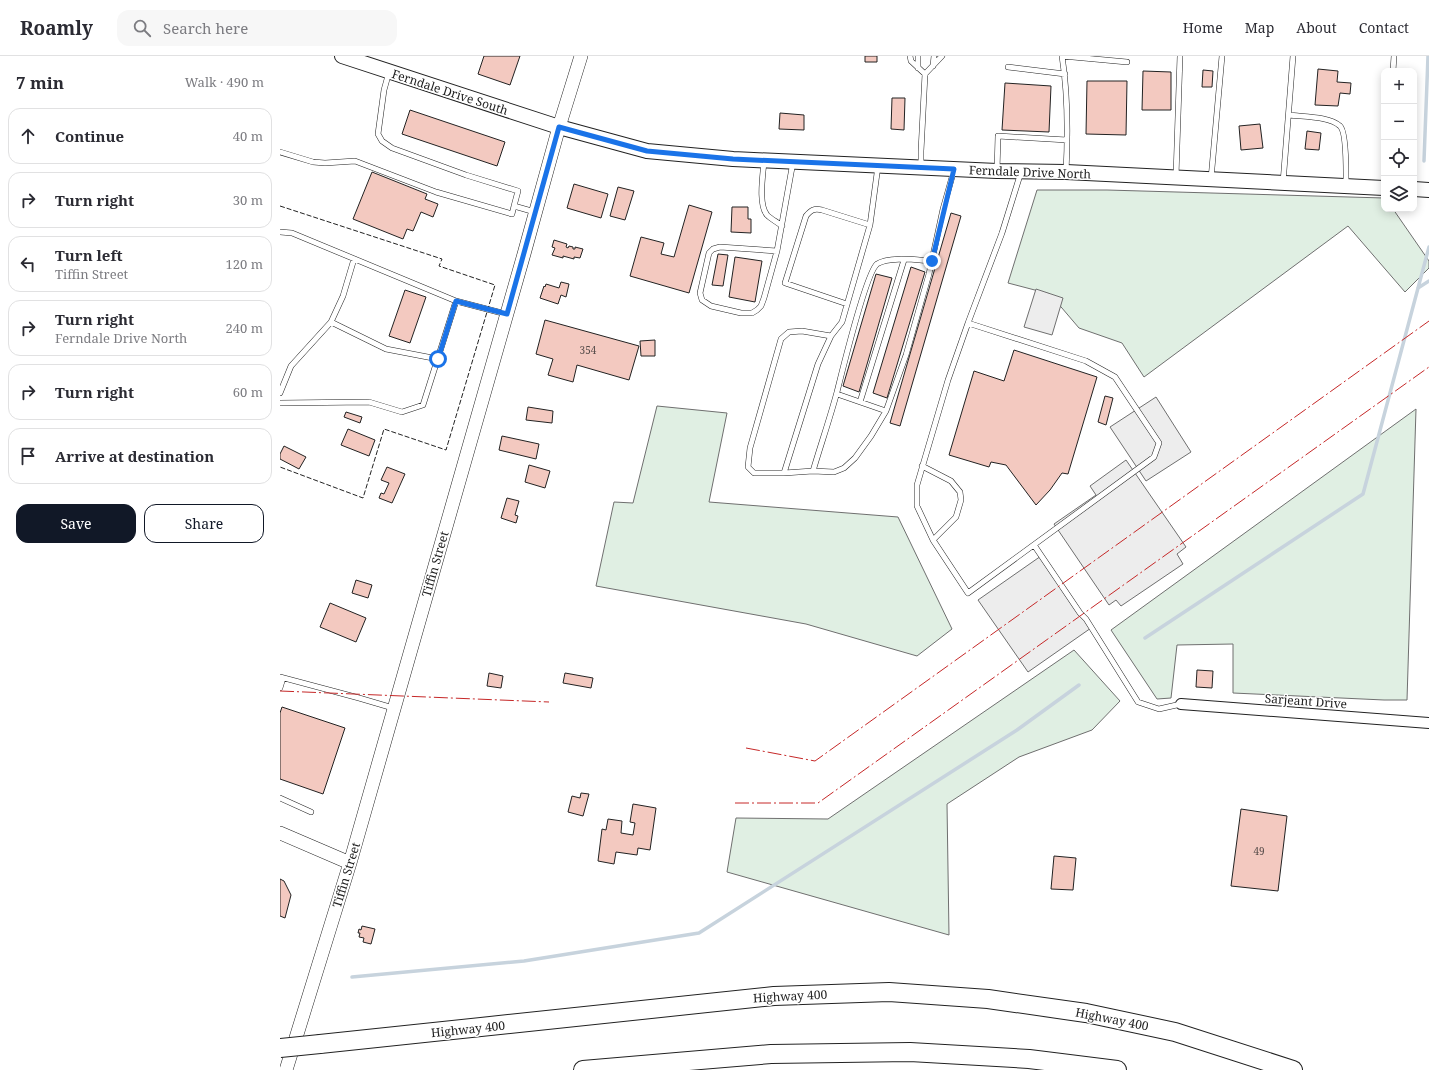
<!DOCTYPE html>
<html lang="en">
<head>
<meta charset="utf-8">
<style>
  :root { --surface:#fff; --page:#f7f7f7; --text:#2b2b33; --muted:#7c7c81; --line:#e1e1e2; --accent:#111827 }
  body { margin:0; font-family:"Noto Serif",serif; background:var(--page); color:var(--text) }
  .controls { position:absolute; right:12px; top:12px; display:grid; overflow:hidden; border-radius:8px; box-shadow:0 2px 10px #0003 }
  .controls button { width:36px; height:36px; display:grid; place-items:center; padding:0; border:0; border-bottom:1px solid var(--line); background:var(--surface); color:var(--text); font:20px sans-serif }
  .stop { position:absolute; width:12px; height:12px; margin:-9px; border:3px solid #1a73e8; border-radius:50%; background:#fff }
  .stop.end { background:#1a73e8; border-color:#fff; box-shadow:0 1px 4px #0008 }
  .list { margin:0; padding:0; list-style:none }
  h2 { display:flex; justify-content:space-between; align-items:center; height:52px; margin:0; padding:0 16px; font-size:17px }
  h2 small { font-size:13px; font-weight:400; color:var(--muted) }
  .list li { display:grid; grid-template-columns:26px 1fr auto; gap:12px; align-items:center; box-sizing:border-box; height:56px; margin:0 8px 8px; padding:0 8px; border:1px solid var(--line); border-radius:12px }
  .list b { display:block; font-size:15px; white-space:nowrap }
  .list p { margin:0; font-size:13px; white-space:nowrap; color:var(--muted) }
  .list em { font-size:13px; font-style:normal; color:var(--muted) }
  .actions { display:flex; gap:8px; padding:12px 16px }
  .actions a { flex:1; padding:9px 0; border:1px solid var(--accent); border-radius:12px; text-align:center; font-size:14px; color:var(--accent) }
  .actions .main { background:var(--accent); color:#fff }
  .icon { flex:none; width:22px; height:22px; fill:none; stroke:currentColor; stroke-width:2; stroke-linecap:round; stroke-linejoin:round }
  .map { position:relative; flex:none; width:1149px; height:1014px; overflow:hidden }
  header { display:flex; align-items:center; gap:24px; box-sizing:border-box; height:56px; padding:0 20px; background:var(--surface); border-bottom:1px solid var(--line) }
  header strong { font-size:19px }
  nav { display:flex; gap:22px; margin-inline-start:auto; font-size:14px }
  .search { width:280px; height:36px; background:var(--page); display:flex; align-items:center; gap:10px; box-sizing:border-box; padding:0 14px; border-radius:12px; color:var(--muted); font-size:15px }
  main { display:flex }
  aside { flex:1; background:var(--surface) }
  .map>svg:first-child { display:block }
  .green { fill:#e0efe3; stroke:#6f6f6f }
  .parking { fill:#ededed; stroke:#6f6f6f }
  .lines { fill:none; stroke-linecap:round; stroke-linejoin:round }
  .stream { stroke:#c7d3dd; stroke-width:3.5 }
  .building { fill:#f3c9c0; stroke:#222 }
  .service-casing { stroke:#222; stroke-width:6 }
  .minor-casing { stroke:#222; stroke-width:12 }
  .tertiary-casing { stroke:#222; stroke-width:14 }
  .secondary-casing { stroke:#222; stroke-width:16 }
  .motorway-casing { stroke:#222; stroke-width:20 }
  .service { stroke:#fff; stroke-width:5 }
  .minor { stroke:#fff; stroke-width:10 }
  .tertiary { stroke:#fff; stroke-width:13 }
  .secondary { stroke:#fff; stroke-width:14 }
  .motorway { stroke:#fff; stroke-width:18 }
  .motorway-bridge-casing { stroke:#222; stroke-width:20; stroke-linecap:butt }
  .motorway-bridge { stroke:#fff; stroke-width:18 }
  .fence { stroke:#222; stroke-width:1; stroke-dasharray:5 2; stroke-linecap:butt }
  .power { stroke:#c62828; stroke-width:1; stroke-dasharray:14 3 2 3; stroke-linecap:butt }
  .route { stroke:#1a73e8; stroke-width:5 }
  .labels { text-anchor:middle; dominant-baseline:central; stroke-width:3; stroke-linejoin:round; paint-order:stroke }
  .number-label { font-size:10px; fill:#564c4a }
  .street-label { font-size:12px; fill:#222; stroke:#fff }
</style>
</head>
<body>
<header>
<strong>Roamly</strong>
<div class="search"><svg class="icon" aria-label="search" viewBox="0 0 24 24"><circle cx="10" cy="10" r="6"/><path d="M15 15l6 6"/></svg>Search here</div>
<nav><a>Home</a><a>Map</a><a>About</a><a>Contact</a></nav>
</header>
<main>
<aside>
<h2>7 min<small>Walk · 490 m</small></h2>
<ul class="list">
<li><svg class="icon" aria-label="ahead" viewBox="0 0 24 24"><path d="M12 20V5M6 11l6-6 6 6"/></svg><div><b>Continue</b></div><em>40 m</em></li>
<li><svg class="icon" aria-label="right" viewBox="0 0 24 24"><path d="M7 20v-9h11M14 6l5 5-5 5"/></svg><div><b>Turn right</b></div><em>30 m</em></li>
<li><svg class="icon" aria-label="left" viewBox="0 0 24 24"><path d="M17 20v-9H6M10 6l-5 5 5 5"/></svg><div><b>Turn left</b><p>Tiffin Street</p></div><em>120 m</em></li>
<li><svg class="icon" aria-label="right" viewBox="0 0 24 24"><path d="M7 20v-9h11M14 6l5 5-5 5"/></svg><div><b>Turn right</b><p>Ferndale Drive North</p></div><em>240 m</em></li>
<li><svg class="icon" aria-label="right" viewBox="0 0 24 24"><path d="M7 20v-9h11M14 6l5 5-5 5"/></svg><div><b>Turn right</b></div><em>60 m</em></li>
<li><svg class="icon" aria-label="arrive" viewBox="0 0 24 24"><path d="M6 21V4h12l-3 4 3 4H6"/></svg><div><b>Arrive at destination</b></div></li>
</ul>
<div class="actions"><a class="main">Save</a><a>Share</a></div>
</aside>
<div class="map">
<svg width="1149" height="1014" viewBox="0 0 1149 1014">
  <rect width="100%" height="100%" fill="#fff"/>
  <path class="green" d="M757,134H827L1104,142V153H1113L1149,205V212L1125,236L1068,170L864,321L842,287L799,272L770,238L728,227Z
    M377,350L447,357L429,446L618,461L672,573L637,600L526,568L316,530L334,446L353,447Z
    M1136,353L1127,644H1104L953,637V588L897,589L891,642L877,643L831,574Z
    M794,594L840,645L812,674L739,701L667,748L669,879L447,816L456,762L548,763Z"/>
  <path class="parking" d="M756,233L783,242L772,279L744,271Z
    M876,341L911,396L866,425L830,371Z
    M846,404L906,491L897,498L903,508L841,550L836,544L829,549L774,468L816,439L810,430Z
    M761,500L811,572L748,616L698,544Z"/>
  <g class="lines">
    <path class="stream" d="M1144,105L1148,0
      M1138,232L1149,225
      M865,582L1083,438L1149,191
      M72,921L244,905L419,877L737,674L799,629"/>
  </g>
  <path class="building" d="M204,0H240L230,29L198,18Z
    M585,0H597V6H585Z
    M1038,13L1058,15L1057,26L1071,27L1070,38L1060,37L1058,50L1035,49Z
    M923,14L933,15L932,31H922Z
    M863,15L891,16V54H862Z
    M807,25H847L846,79L806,78Z
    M725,27L771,30L769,76L722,74Z
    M612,42H625L624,74L611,73Z
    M130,54L225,86L217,110L122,78Z
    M500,57L524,59V74L499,73Z
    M980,68L983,92L961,94L959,70Z
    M1027,75L1041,77L1039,94L1025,93Z
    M92,116L147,138L145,143L158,148L153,161L141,156L133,175L127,173L123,183L73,163Z
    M294,128L328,138L321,162L287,152Z
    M338,131L354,135L345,164L330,160Z
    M409,149L432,156L409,237L350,220L361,181L384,187L381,198L394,201Z
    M452,151H468V163H471V177L451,176Z
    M671,157L681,160L620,370L610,367Z
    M274,184L287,188L286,191L288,192L289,190L293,191V193H295V191L303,193L300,202L294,201V203L283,200V202L272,199L275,192L272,191Z
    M438,198L448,199L443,230L432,229Z
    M455,201L482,205L475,246L449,241Z
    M631,211L645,216L607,342L593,337Z
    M596,218L612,222L579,336L563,330Z
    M281,226L289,228L286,241L281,239L278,248L260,242L264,230L265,231L266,228L279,232Z
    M125,234L146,241L130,287L109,280Z
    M265,264L359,290L349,324L297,309L293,326L268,319L273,303L256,298Z
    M375,284V300H361L360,285Z
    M734,294L817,321L788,418L782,417L770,434L756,449L726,409L711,406L709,411L669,399L694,315L724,325Z
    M825,340L833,342L826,369L818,366Z
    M248,351L273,355L272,367L246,364Z
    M66,356L82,361L80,367L64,361Z
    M68,373L95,384L89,400L61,389Z
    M222,380L259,388L256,403L219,394Z
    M4,390L26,401L19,413L0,403V398Z
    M249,409L270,415L265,432L245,426Z
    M107,411L125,418L112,447L99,442L101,437L104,438L109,427L101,424Z
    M227,442L239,445L235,459L238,460L236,467L221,462Z
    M76,524L92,529L88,542L72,537Z
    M50,547L86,562L76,586L40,571Z
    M917,614L933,615L932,632L916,631Z
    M209,617L223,620L221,632L207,630Z
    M285,617L313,622L311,632L283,627Z
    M2,651L65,672L43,738L0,723V657Z
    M301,737L309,738L303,760L288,756L292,740L300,742Z
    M353,748L376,752L370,794L358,792L357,799L336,796L334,808L318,805L322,773L326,774L328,763L342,765L341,777L353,779L355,767L350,766Z
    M961,753L1007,760L998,835L951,830Z
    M774,800L796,802L793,834L771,833Z
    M0,823L4,825L11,839L5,862L0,860Z
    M82,870L95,873L91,888L83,886L84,882L79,881L80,877H78L79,873L81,874Z"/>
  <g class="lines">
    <defs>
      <path id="service" d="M630,0L631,5L645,18
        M782,0C788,38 788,77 786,116
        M782,0L847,6
        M653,10L654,0
        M728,11L785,18
        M638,12V0
        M1113,15L1114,0
        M109,16L104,34L98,78L102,85L112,92L186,119L238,135L234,150L255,156
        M1009,59C1023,61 1049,60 1060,70C1067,76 1066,118 1066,129
        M0,96L33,106L45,107L75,105L156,136L232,158L234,150
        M484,105C483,119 478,148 487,159C491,163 497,166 502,170
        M641,110V95L645,18L662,0
        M717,115L718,80L787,84
        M896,120L900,0
        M931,123L942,0
        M1003,127L1013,0
        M0,176L12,177L176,245L226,258
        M497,195L440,191L433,193L429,197L420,237L422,244L431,250L461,257H472L477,254L481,250L484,242L497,195L513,106
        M567,248L505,227L526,160C531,154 534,152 542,154L590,169
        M51,266L106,293L158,303
        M688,267L806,305L835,321L879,387L874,401L688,537L653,484L637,450V429L668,324L688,267L722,177L741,116
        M551,280L522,275L509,276L501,283L470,392L468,411L474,417H504L538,308L551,280L562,266L590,169L598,110
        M0,337L11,310L51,266L63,240L74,203
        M557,338L606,355
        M580,346L624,204
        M0,347L89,346L122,356L143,349L176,245
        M642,410L671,425L680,436L681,444L676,461L653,484
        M533,415C541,388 550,362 557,336C562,316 586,217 597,208C609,200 637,204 652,205
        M504,417L533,415L554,416L564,412L575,402L591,380L606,355L626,299L649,218L663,153L674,114
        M754,489L800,557L806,563L858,646L879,653L901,648
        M0,621L79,642L113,652
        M0,632L3,622
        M0,742L31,756"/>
      <path id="minor" d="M901,648L1149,667"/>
      <path id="tertiary" d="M0,777L70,807
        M6,1014L70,807L244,198L279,71L301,0"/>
      <path id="secondary" d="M62,0L279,71L367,95L453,103L717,115L786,116L1104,132
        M1134,133L1149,134"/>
      <path id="motorway" d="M40,988L494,940L609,936L708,943L806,957L895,976L1013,1014
        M303,1014L491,998L630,996L749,1003L837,1014"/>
    </defs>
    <use href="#service" class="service-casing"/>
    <use href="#minor" class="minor-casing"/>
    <use href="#tertiary" class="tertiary-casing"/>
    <use href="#secondary" class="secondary-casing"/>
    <use href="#motorway" class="motorway-casing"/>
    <use href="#service" class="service"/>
    <use href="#minor" class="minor"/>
    <use href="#tertiary" class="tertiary"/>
    <use href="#secondary" class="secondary"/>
    <use href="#motorway" class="motorway"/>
    <defs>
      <path id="motorway-bridge" d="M0,992L40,988"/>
    </defs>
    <use href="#motorway-bridge" class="motorway-bridge-casing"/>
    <use href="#motorway-bridge" class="motorway-bridge"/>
    <path class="fence" d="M0,150L162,203L159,210L215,229L166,394L104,373L83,442L0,411"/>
    <path class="power" d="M0,635L269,646
      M466,692L535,705L1149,265
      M455,747H538L1149,311"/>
  </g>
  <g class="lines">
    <path class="route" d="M158,303L176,245L227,258L279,71L367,95L453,103L674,113L652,205"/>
  </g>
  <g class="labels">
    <g class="number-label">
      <text x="308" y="294">354</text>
      <text x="979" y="795">49</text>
    </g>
    <g class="street-label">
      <text transform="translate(170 36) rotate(18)">Ferndale Drive South</text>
      <text transform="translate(750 116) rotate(2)">Ferndale Drive North</text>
      <text transform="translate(155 508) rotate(-74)">Tiffin Street</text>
      <text transform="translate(1026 645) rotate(4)">Sarjeant Drive</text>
      <text transform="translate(66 819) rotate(-73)">Tiffin Street</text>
      <text transform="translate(510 940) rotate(-3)">Highway 400</text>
      <text transform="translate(832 963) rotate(11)">Highway 400</text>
      <text transform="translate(188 973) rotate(-6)">Highway 400</text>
    </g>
  </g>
</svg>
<div class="controls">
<button>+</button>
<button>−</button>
<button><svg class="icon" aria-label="locate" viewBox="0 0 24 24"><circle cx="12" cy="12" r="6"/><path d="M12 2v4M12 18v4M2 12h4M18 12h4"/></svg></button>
<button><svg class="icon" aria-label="layers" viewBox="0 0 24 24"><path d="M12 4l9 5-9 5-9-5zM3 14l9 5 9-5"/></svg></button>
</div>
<div class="stop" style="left:158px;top:303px"></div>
<div class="stop end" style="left:652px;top:205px"></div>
</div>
</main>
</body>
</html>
